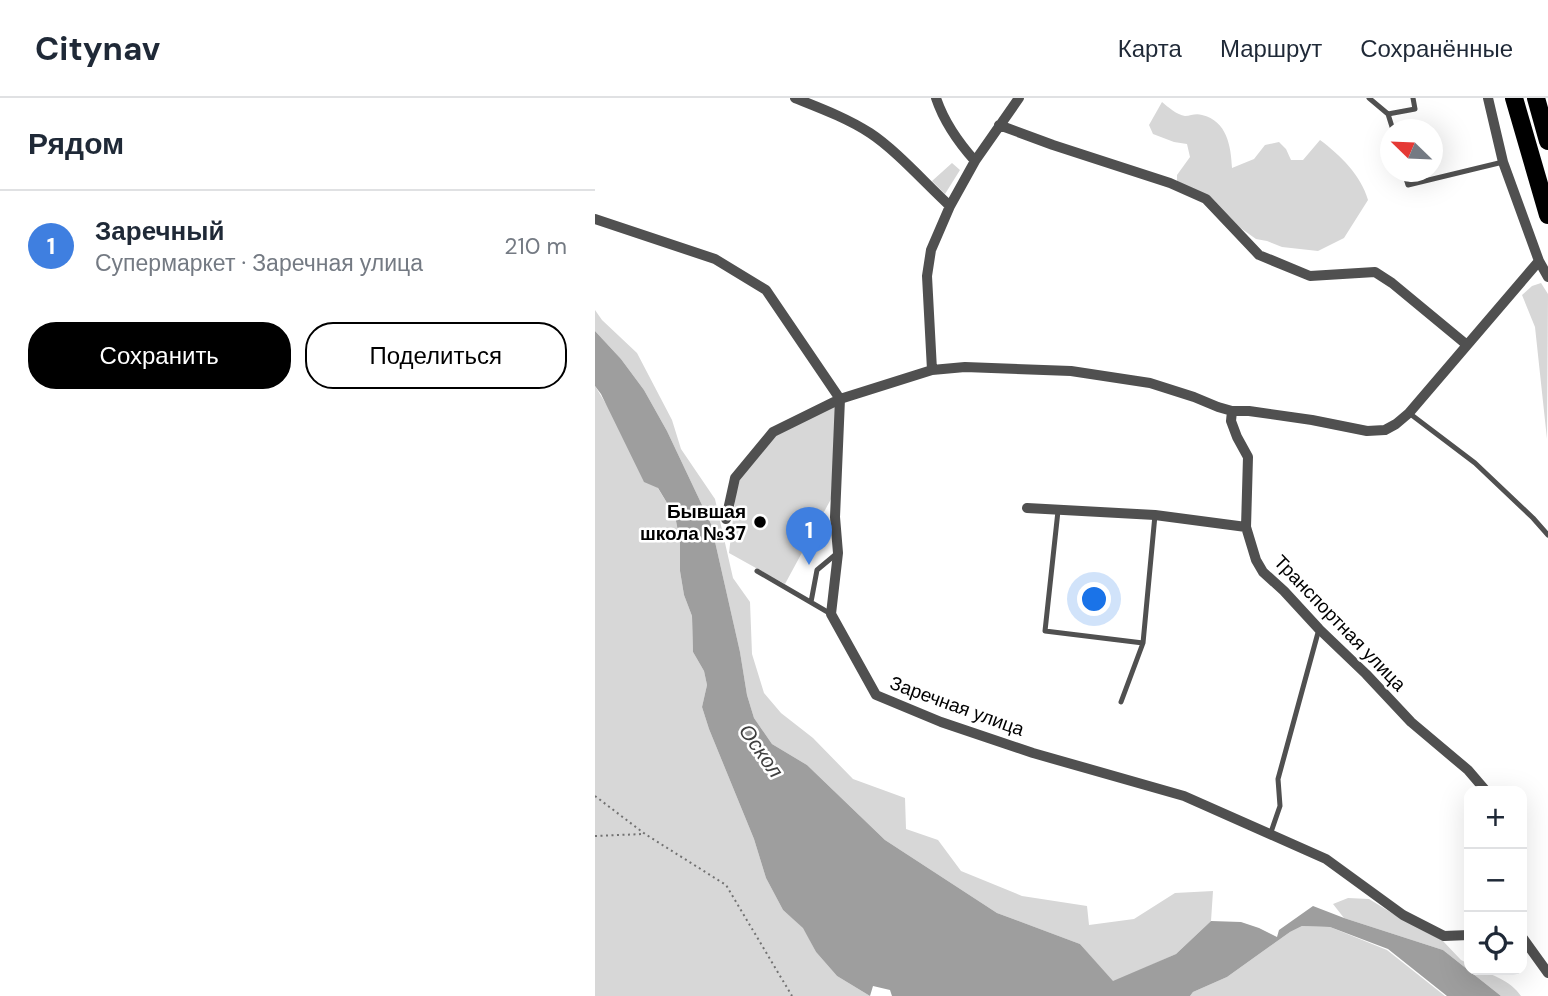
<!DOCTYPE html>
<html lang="ru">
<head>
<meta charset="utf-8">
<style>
  :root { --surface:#fff; --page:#f6f6f7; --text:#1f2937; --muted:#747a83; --line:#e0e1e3; --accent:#000 }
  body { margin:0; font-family:"DM Sans",sans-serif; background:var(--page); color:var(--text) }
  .controls { position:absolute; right:21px; bottom:21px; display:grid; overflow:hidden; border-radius:14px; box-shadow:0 7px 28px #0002 }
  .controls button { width:63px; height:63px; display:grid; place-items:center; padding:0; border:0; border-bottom:2px solid var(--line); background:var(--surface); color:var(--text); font:35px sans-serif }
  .compass { position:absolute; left:785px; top:21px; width:63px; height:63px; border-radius:50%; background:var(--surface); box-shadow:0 7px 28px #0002; rotate:293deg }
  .you { position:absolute; left:500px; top:502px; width:24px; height:24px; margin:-18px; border:5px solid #fff; border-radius:50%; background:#1a73e8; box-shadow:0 0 0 10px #1a73e833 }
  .badge { display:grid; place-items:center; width:46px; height:46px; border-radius:50%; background:var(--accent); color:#fff; font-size:23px; font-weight:700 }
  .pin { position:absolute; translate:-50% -58px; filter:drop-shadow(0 2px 4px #0008) }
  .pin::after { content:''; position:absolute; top:37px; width:24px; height:21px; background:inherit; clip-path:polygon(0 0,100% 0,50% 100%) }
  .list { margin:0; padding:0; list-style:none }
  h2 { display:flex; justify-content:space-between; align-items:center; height:91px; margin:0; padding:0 28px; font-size:30px }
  h2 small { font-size:23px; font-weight:400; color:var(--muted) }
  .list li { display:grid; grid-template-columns:46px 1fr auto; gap:21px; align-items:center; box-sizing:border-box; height:112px; padding:0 28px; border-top:2px solid var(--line) }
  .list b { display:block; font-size:26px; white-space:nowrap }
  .list p { margin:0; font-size:23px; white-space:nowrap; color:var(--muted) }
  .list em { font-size:23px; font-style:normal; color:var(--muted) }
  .actions { display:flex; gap:14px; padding:21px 28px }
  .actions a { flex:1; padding:16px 0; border:2px solid var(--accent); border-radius:28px; text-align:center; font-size:24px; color:var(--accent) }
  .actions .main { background:var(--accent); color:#fff }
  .icon { flex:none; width:38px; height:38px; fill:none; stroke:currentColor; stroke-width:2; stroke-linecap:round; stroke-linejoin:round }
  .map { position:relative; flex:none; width:953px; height:898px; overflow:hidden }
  header { display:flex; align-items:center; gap:42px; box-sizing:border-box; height:98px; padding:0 35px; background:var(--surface); border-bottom:2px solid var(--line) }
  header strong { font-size:33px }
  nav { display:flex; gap:38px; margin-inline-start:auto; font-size:24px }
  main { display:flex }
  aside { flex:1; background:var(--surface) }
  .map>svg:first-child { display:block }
  .green { fill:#d7d7d7 }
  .water { fill:#9e9e9e }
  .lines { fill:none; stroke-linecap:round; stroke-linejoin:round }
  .path { stroke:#727272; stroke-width:2; stroke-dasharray:2 3.5; stroke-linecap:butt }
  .service { stroke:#505050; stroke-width:5 }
  .minor { stroke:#505050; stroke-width:10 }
  .primary { stroke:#000; stroke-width:18 }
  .poi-dot { fill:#000; stroke:#fff; stroke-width:2.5 }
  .labels { text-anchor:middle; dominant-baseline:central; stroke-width:5; stroke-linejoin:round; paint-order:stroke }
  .poi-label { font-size:19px; font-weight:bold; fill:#000; stroke:#fff; text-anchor:end }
  .street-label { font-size:19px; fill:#000; stroke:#fff }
  .water-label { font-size:21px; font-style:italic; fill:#3f3f3f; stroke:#fff }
</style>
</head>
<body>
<header>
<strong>Citynav</strong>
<nav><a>Карта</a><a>Маршрут</a><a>Сохранённые</a></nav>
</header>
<main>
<aside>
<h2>Рядом<small></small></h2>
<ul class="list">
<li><span class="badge" style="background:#3f7fe0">1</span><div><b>Заречный</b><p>Супермаркет · Заречная улица</p></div><em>210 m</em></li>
</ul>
<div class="actions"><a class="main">Сохранить</a><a>Поделиться</a></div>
</aside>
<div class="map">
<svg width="953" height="898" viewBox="0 0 953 898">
  <rect width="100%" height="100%" fill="#fff"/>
  <path class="green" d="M567,4C573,9 582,17 590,18C596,18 600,15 607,17C632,23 636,48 637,70L659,61L670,47L684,44L691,51L696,62H708L725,42C745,57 766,77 773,102L749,140L723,153L687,149L672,143L661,141L582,85V77L595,59L592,46L579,44L558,36L554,27Z
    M357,65L365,72L350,96L337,83Z
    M946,185L953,196L952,341L940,229L927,197L937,188Z
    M0,212L7,222L42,255L77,322L86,351L120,401L138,480L155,504L157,556L169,595L186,615L218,640L258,681L310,700L311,731L343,742L366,773L427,798L492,808L494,827L539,821L580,795L618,793L616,823L581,856L518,884L485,846L402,815L290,742L212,667L177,646L159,620L152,597L145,554L116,426L72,333L49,292L26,261L0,233Z
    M0,288L80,418L85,443V473L89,497L97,518L98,554L109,573L112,587L107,609L114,631L159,741L171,780L188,812L209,830L221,854L242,878L275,898H0Z
    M242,305L236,401L190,486L134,455L143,378L180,334Z
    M753,800L774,801L805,820L847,842L866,862L874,866V872C892,872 916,883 926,898H906L848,852L749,820L738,806Z
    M707,828L735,829L792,852L850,898H595L598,894L632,879L695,834Z"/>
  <path class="water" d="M0,233L26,261L49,292L72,333L116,426L145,554L152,597L159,620L177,646L212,667L290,742L402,815L485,846L518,883L581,856L616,823L646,824L664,830L682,839L684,832L718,808L749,820L848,852L906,898H852L793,851L735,829L707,828L695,834L632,879L598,894L595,898H297L295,892L278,888L275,898L242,878L221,854L208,830L188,812L171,780L159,741L114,631L107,609L112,587L109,573L98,554L97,518L89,497L85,473V443L80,418L63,390L49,384L6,296L0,288Z"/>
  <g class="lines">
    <path class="path" d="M0,698L50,736L131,787L197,898
      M0,738L48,736"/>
    <path class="service" d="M774,0L793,16
      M798,32L793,16L820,11L818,0
      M809,74L813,87L908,64
      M814,315L880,365L938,420L953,437
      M463,413L450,533L548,545
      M162,473L236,516
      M216,504L222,472L240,457
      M526,604L548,545L560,417
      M675,737L685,708L683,681L724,531"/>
    <path class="minor" d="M200,0C225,10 252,20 275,35C301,52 331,86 355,108
      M341,0C349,24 363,44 380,63
      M893,0L908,64L944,163L953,179
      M404,27L458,47L575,85L611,101L664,157L715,178L780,174L797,185L872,247
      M0,121L120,161L171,192L245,301L337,272L370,269L476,273L555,285L599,299L623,309L637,313H654L717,322L772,333L790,332L801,326L814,315L944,163
      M337,272L332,178L336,152L355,108L380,63L424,0
      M637,313L636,323L642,339L653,359L651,429L661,462L668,474L689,493L724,531L771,576L816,624L873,672L891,693
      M432,410L560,417L651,429
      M131,421L140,380L178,334L245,301L240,419L243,455L236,516L281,597L346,624L438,655L589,698L731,761L808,817L849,838L874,837
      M927,735V736
      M927,839L953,875"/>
    <path class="primary" d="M919,0L953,117
      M941,0L953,43"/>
  </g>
  <circle class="poi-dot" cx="165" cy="424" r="7"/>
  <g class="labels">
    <g class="poi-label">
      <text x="151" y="413">Бывшая<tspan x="151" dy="22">школа №37</tspan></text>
    </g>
    <g class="street-label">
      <text transform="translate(745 525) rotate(46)">Транспортная улица</text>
      <text transform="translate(362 608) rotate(20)">Заречная улица</text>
    </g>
    <g class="water-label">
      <text transform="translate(166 653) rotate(55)">Оскол</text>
    </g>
  </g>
</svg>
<div class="controls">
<button>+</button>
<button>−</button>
<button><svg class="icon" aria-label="locate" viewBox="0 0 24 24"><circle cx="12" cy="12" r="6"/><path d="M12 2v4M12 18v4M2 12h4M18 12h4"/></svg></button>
</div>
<svg class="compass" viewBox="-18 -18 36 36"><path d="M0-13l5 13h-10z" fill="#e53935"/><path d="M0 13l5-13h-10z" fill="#747a83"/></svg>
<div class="you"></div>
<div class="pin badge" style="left:214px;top:467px;background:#3f7fe0">1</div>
</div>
</main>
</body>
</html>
